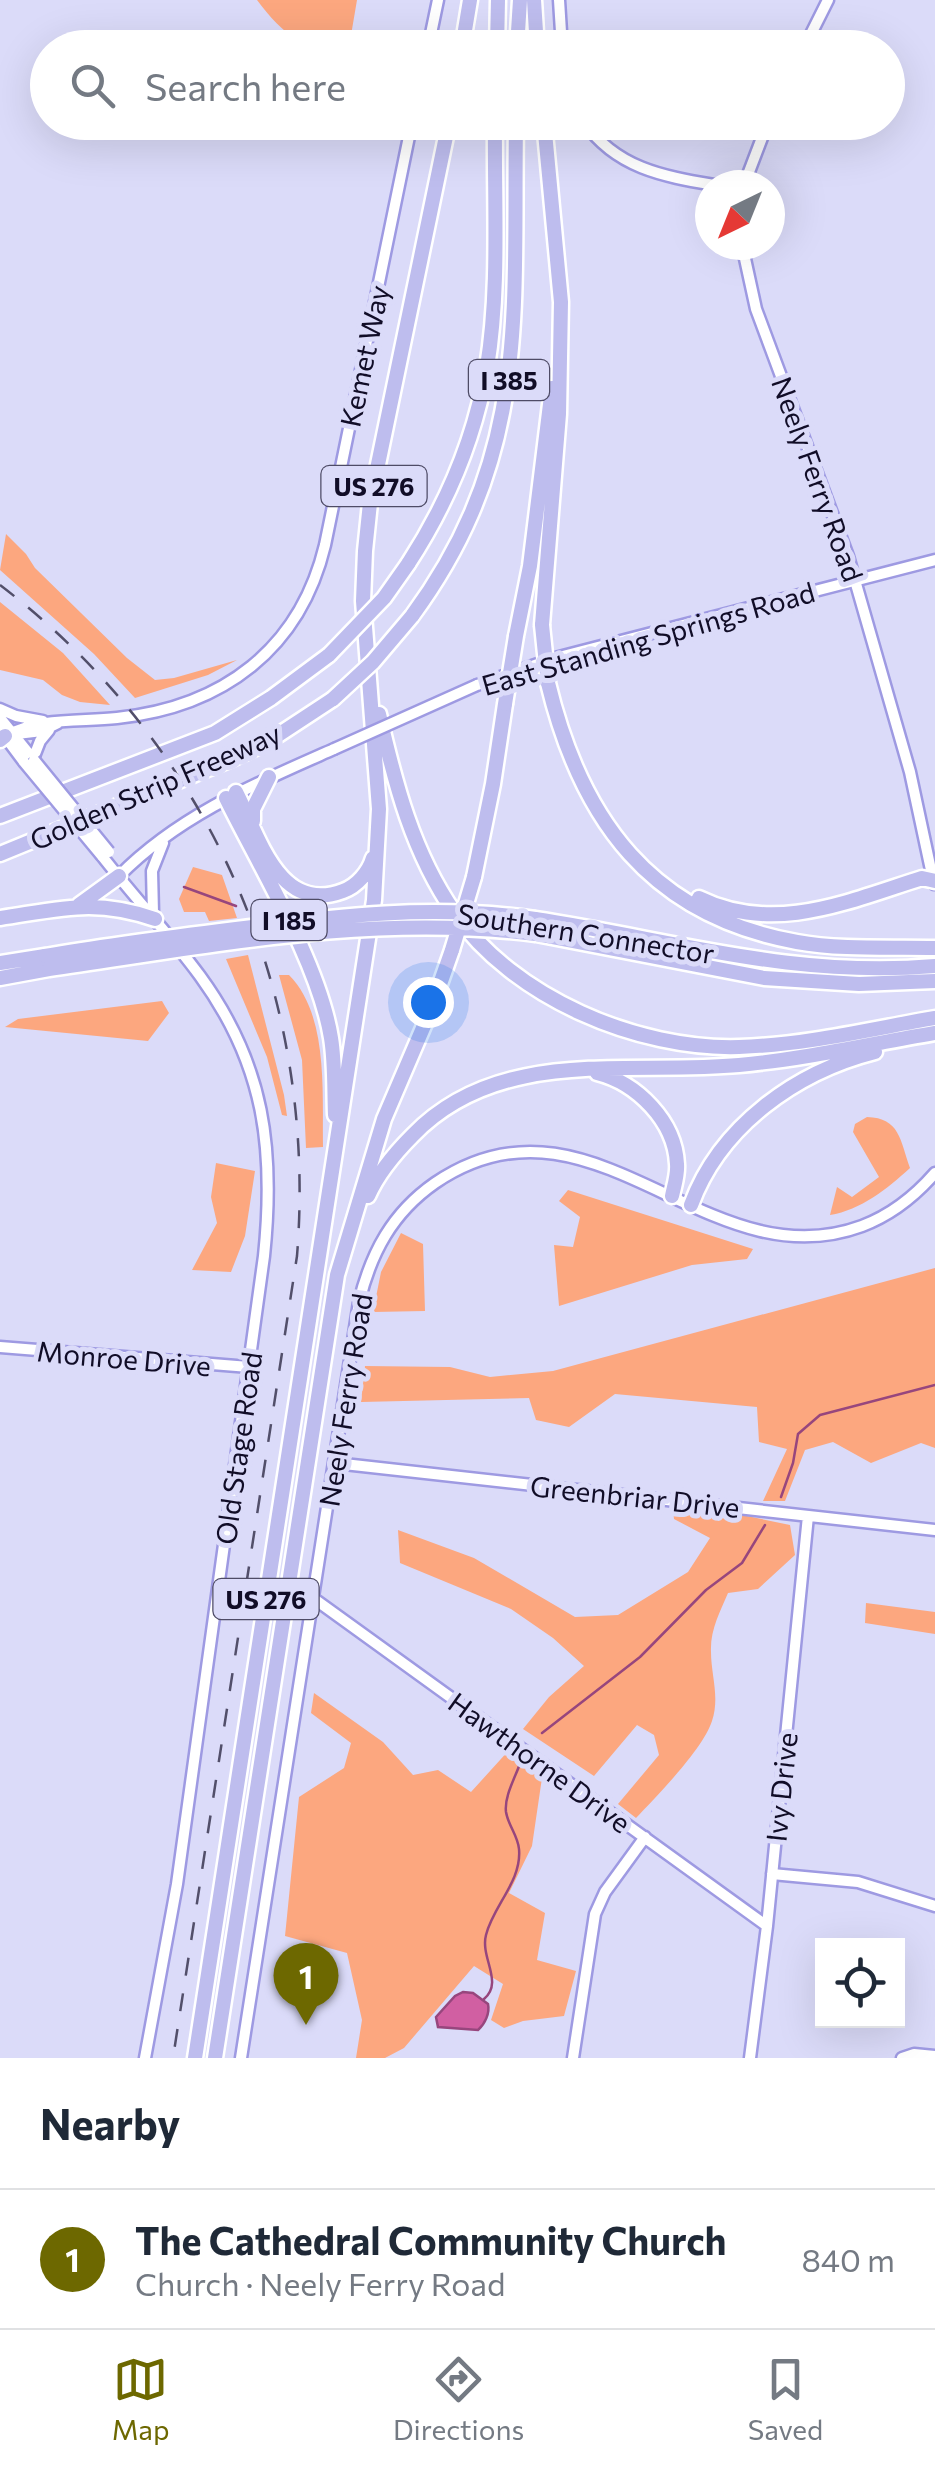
<!DOCTYPE html>
<html lang="en">
<head>
<meta charset="utf-8">
<style>
  :root { --surface:#fff; --page:#f6f6f7; --text:#1f2937; --muted:#747a83; --line:#e0e1e3; --accent:#6d6800 }
  body { margin:0; font-family:Commissioner,sans-serif; background:var(--page); color:var(--text) }
  .controls { position:absolute; right:30px; bottom:30px; display:grid; overflow:hidden; border-radius:0px; box-shadow:0 10px 40px #0002 }
  .controls button { width:90px; height:90px; display:grid; place-items:center; padding:0; border:0; border-bottom:2px solid var(--line); background:var(--surface); color:var(--text); font:50px sans-serif }
  .compass { position:absolute; left:695px; top:170px; width:90px; height:90px; border-radius:50%; background:var(--surface); box-shadow:0 10px 40px #0002; rotate:223deg }
  .you { position:absolute; left:428px; top:1002px; width:35px; height:35px; margin:-25px; border:8px solid #fff; border-radius:50%; background:#1a73e8; box-shadow:0 0 0 15px #1a73e833 }
  .badge { display:grid; place-items:center; width:65px; height:65px; border-radius:50%; background:var(--accent); color:#fff; font-size:32px; font-weight:700 }
  .pin { position:absolute; translate:-50% -82px; filter:drop-shadow(0 2px 5px #0008) }
  .pin::after { content:''; position:absolute; top:52px; width:35px; height:30px; background:inherit; clip-path:polygon(0 0,100% 0,50% 100%) }
  .list { margin:0; padding:0; list-style:none }
  h2 { display:flex; justify-content:space-between; align-items:center; height:130px; margin:0; padding:0 40px; font-size:42px }
  h2 small { font-size:32px; font-weight:400; color:var(--muted) }
  .list li { display:grid; grid-template-columns:65px 1fr auto; gap:30px; align-items:center; box-sizing:border-box; height:140px; padding:0 40px; border-top:2px solid var(--line) }
  .list b { display:block; font-size:38px; white-space:nowrap }
  .list p { margin:0; font-size:32px; white-space:nowrap; color:var(--muted) }
  .list em { font-size:32px; font-style:normal; color:var(--muted) }
  .icon { flex:none; width:55px; height:55px; fill:none; stroke:currentColor; stroke-width:2; stroke-linecap:round; stroke-linejoin:round }
  .map { position:relative; flex:none; width:935px; height:2058px; overflow:hidden }
  .search { position:absolute; background:var(--surface); box-shadow:0 10px 40px #0002; left:30px; right:30px; top:30px; height:110px; display:flex; align-items:center; gap:25px; box-sizing:border-box; padding:0 35px; border-radius:55px; color:var(--muted); font-size:38px }
  .sheet { height:270px; background:var(--surface) }
  nav { display:flex; justify-content:space-around; align-items:center; box-sizing:border-box; height:140px; border-top:2px solid var(--line); background:var(--surface); font-size:28px; color:var(--muted) }
  nav a { display:grid; justify-items:center; gap:5px }
  nav .on { color:var(--accent) }
  .map>svg:first-child { display:block }
  .green { fill:#fca77f }
  .water { fill:#d15fa2; stroke:#97467d; stroke-width:2.5 }
  .lines { fill:none; stroke-linecap:round; stroke-linejoin:round }
  .stream { stroke:#97467d; stroke-width:2.5 }
  .minor-casing { stroke:#9e9ae2; stroke-width:15 }
  .highway-casing { stroke:#fff; stroke-width:19 }
  .minor { stroke:#fff; stroke-width:10 }
  .highway { stroke:#bebdee; stroke-width:14 }
  .rail { stroke:#524f6a; stroke-width:2.5; stroke-dasharray:18 18; stroke-linecap:butt }
  .minor-bridge-casing { stroke:#9e9ae2; stroke-width:15; stroke-linecap:butt }
  .highway-bridge-casing { stroke:#fff; stroke-width:19; stroke-linecap:butt }
  .minor-bridge { stroke:#fff; stroke-width:10 }
  .highway-bridge { stroke:#bebdee; stroke-width:14 }
  .labels { text-anchor:middle; dominant-baseline:central; stroke-width:10; stroke-linejoin:round; paint-order:stroke }
  .shield { fill:#dbdbf9; stroke:#4e4b66; stroke-width:2.5 }
  .shield-label { font-size:25px; font-weight:bold; fill:#110d27 }
  .street-label { font-size:28px; fill:#110d27; stroke:#dbdbf9 }
</style>
</head>
<body>
<div class="map">
<svg width="935" height="2058" viewBox="0 0 935 2058">
  <rect width="100%" height="100%" fill="#dbdbf9"/>
  <path class="green" d="M257,0H357L349,47C301,48 287,39 257,0Z
    M6,534L26,554L35,568L127,658L155,680L174,678L237,660L208,675L135,698L94,654L0,570Z
    M0,602L63,653L110,705L80,702L62,695L43,680L0,670Z
    M193,867L222,875L237,918L209,921L205,912H184L179,899Z
    M248,955L284,1095L287,1116L282,1115L267,1057L226,959Z
    M279,975H289C329,1015 322,1094 323,1147L306,1148L302,1060Z
    M162,1001L169,1013L148,1041L5,1027L18,1019Z
    M867,1117C900,1118 900,1140 910,1168C887,1189 861,1210 830,1215L837,1187L852,1197L879,1177L853,1132L855,1124Z
    M216,1163L255,1171L245,1236L231,1272L192,1270L217,1223L211,1197Z
    M568,1190L753,1249L747,1259L692,1265L559,1306L554,1245L573,1247L580,1217L559,1201Z
    M401,1233L423,1244L425,1311L373,1312L381,1272Z
    M935,1268V1448L921,1443L871,1463L833,1442L805,1450L785,1501H763L787,1449L759,1442L757,1407L615,1394L569,1427L536,1420L529,1398L361,1402L365,1366L450,1367L490,1377L553,1371Z
    M673,1510L747,1516L790,1525L795,1555L758,1589L728,1593C720,1612 710,1630 711,1652C711,1675 720,1697 712,1721C703,1749 657,1796 636,1818L618,1804L659,1755L654,1735L637,1725L594,1776L523,1729L549,1697L584,1666L553,1638L511,1609L400,1563L398,1530L474,1558L575,1617L618,1615L688,1572L710,1538L674,1519Z
    M866,1603L935,1612V1634L865,1623Z
    M314,1693L383,1742L413,1775L438,1770L471,1792L510,1749L543,1771L532,1846L509,1893L545,1913L537,1960L576,1971L564,2016L523,2021L504,2028L491,2020L503,1984L474,1966L404,2048L385,2058H356L362,2020L347,1953L285,1936L299,1797L344,1768L351,1743L311,1713Z"/>
  <path class="water" d="M463,1992L473,1993L488,2004C490,2013 485,2024 478,2030L438,2027L436,2017L455,1996Z"/>
  <g class="lines">
    <path class="stream" d="M184,887L236,906
      M781,1497L793,1463L798,1434L820,1415L935,1385
      M542,1733L640,1657L706,1590L742,1563L765,1525
      M484,1999C504,1982 480,1958 486,1935C493,1906 522,1881 519,1849C518,1836 508,1825 506,1812C504,1796 516,1776 521,1761"/>
    <defs>
      <path id="minor" d="M559,0L562,48
        M428,48L438,0
        M804,48L828,0
        M584,122C616,168 662,176 714,185
        M744,185L768,122
        M742,245L756,309L848,556L910,772L934,884
        M477,685L555,658L935,560
        M0,709L16,716L43,721
        M0,718L34,760
        M0,730L24,762
        M17,734L42,731L58,723
        M5,736C40,717 79,722 117,718C223,707 300,649 325,545L412,122
        M33,759L40,741L49,730
        M102,856C134,897 170,935 200,976C265,1065 275,1150 264,1256L177,1884L145,2058
        M119,876C179,815 257,783 334,749
        M153,913L152,871L163,843
        M0,1347L249,1367
        M335,1463L935,1530
        M313,1598L767,1926
        M772,1874L858,1882L935,1906
        M241,2058L359,1302C371,1253 392,1213 435,1183C592,1076 706,1284 862,1226C891,1215 915,1196 935,1173
        M573,2058L595,1914L605,1892L645,1837
        M750,2058L767,1926L808,1516
        M902,2058L914,2054L935,2056"/>
      <path id="highway" d="M534,0L537,48
        M462,48L470,0
        M497,48L498,0
        M517,48L520,0
        M408,564C447,504 475,438 487,367C500,288 494,203 495,122
        M412,616C531,454 513,312 516,122
        M542,625L559,414L561,302L544,122
        M516,636L530,566L552,388
        M548,683C581,820 651,916 797,942C841,950 890,947 935,948
        M379,714C395,784 413,853 454,912C513,998 638,1050 739,1047C805,1045 871,1029 935,1018
        M0,740L5,736
        M236,792C259,837 279,915 343,891C357,886 369,872 373,858
        M226,798C260,867 319,963 331,1038C335,1062 334,1089 335,1115
        M0,816L215,733L271,698L329,655
        M253,821V809L269,777
        M0,854L232,759L266,743L333,699
        M474,877L493,784L505,704
        M699,898C774,935 849,901 922,878L935,881
        M79,905L119,876
        M0,918C61,909 95,898 155,919
        M535,919C674,940 790,978 935,966
        M536,934L764,978L859,984L935,981
        M0,963L45,956
        M0,978L49,969
        M597,1073C637,1083 675,1121 677,1164C678,1175 674,1186 672,1196
        M368,1196C378,1173 395,1153 413,1135C499,1046 628,1075 739,1065C805,1059 870,1044 935,1033
        M691,1205C720,1126 796,1072 875,1052
        M195,2058L374,900L379,809L363,601L365,551L370,503L449,122
        M215,2058L337,1275L384,1119L432,1007L452,950"/>
    </defs>
    <use href="#minor" class="minor-casing"/>
    <use href="#highway" class="highway-casing"/>
    <use href="#minor" class="minor"/>
    <use href="#highway" class="highway"/>
    <path class="rail" d="M0,585C211,746 318,993 297,1256L173,2058"/>
    <defs>
      <path id="minor-bridge" d="M334,749L477,685
        M34,760L109,852
        M24,762L102,856"/>
      <path id="highway-bridge" d="M542,625L548,683
        M329,655L384,598L408,564
        M333,699L373,662L412,616
        M505,704L516,636
        M452,950L474,877
        M45,956C108,945 172,937 236,929C336,916 433,904 535,919
        M49,969C210,946 373,913 536,934"/>
    </defs>
    <use href="#minor-bridge" class="minor-bridge-casing"/>
    <use href="#highway-bridge" class="highway-bridge-casing"/>
    <use href="#minor-bridge" class="minor-bridge"/>
    <use href="#highway-bridge" class="highway-bridge"/>
  </g>
  <g class="labels">
    <g class="shield">
      <rect x="469" y="360" width="80" height="40" rx="8"/>
      <rect x="321.5" y="466" width="105" height="40" rx="8"/>
      <rect x="251.5" y="900" width="75" height="40" rx="8"/>
      <rect x="213.5" y="1579" width="105" height="40" rx="8"/>
    </g>
    <g class="shield-label">
      <text x="509" y="380">I 385</text>
      <text x="374" y="486">US 276</text>
      <text x="289" y="920">I 185</text>
      <text x="266" y="1599">US 276</text>
    </g>
    <g class="street-label">
      <text transform="translate(364 356) rotate(-78)">Kemet Way</text>
      <text transform="translate(818 479) rotate(70)">Neely Ferry Road</text>
      <text transform="translate(648 638) rotate(-16)">East Standing Springs Road</text>
      <text transform="translate(155 786) rotate(-24)">Golden Strip Freeway</text>
      <text transform="translate(586 933) rotate(9)">Southern Connector</text>
      <text transform="translate(124 1358) rotate(5)">Monroe Drive</text>
      <text transform="translate(345 1400) rotate(-81)">Neely Ferry Road</text>
      <text transform="translate(238 1448) rotate(-82)">Old Stage Road</text>
      <text transform="translate(635 1496) rotate(6)">Greenbriar Drive</text>
      <text transform="translate(540 1762) rotate(36)">Hawthorne Drive</text>
      <text transform="translate(781 1787) rotate(-84)">Ivy Drive</text>
    </g>
  </g>
</svg>
<div class="controls">
<button><svg class="icon" aria-label="locate" viewBox="0 0 24 24"><circle cx="12" cy="12" r="6"/><path d="M12 2v4M12 18v4M2 12h4M18 12h4"/></svg></button>
</div>
<svg class="compass" viewBox="-18 -18 36 36"><path d="M0-13l5 13h-10z" fill="#e53935"/><path d="M0 13l5-13h-10z" fill="#747a83"/></svg>
<div class="you"></div>
<div class="pin badge" style="left:306px;top:2025px">1</div>
<div class="search"><svg class="icon" aria-label="search" viewBox="0 0 24 24"><circle cx="10" cy="10" r="6"/><path d="M15 15l6 6"/></svg>Search here</div>
</div>
<section class="sheet">
<h2>Nearby<small></small></h2>
<ul class="list">
<li><span class="badge">1</span><div><b>The Cathedral Community Church</b><p>Church · Neely Ferry Road</p></div><em>840 m</em></li>
</ul>
</section>
<nav>
<a class="on"><svg class="icon" aria-label="map" viewBox="0 0 24 24"><path d="M3 6l6-2 6 2 6-2v14l-6 2-6-2-6 2zM9 4v14M15 6v14"/></svg>Map</a>
<a><svg class="icon" aria-label="directions" viewBox="0 0 24 24"><path d="M12 3l9 9-9 9-9-9zM9 14v-3h6M13 9l2 2-2 2"/></svg>Directions</a>
<a><svg class="icon" aria-label="saved" viewBox="0 0 24 24"><path d="M7 4h10v16l-5-4-5 4z"/></svg>Saved</a>
</nav>
</body>
</html>
